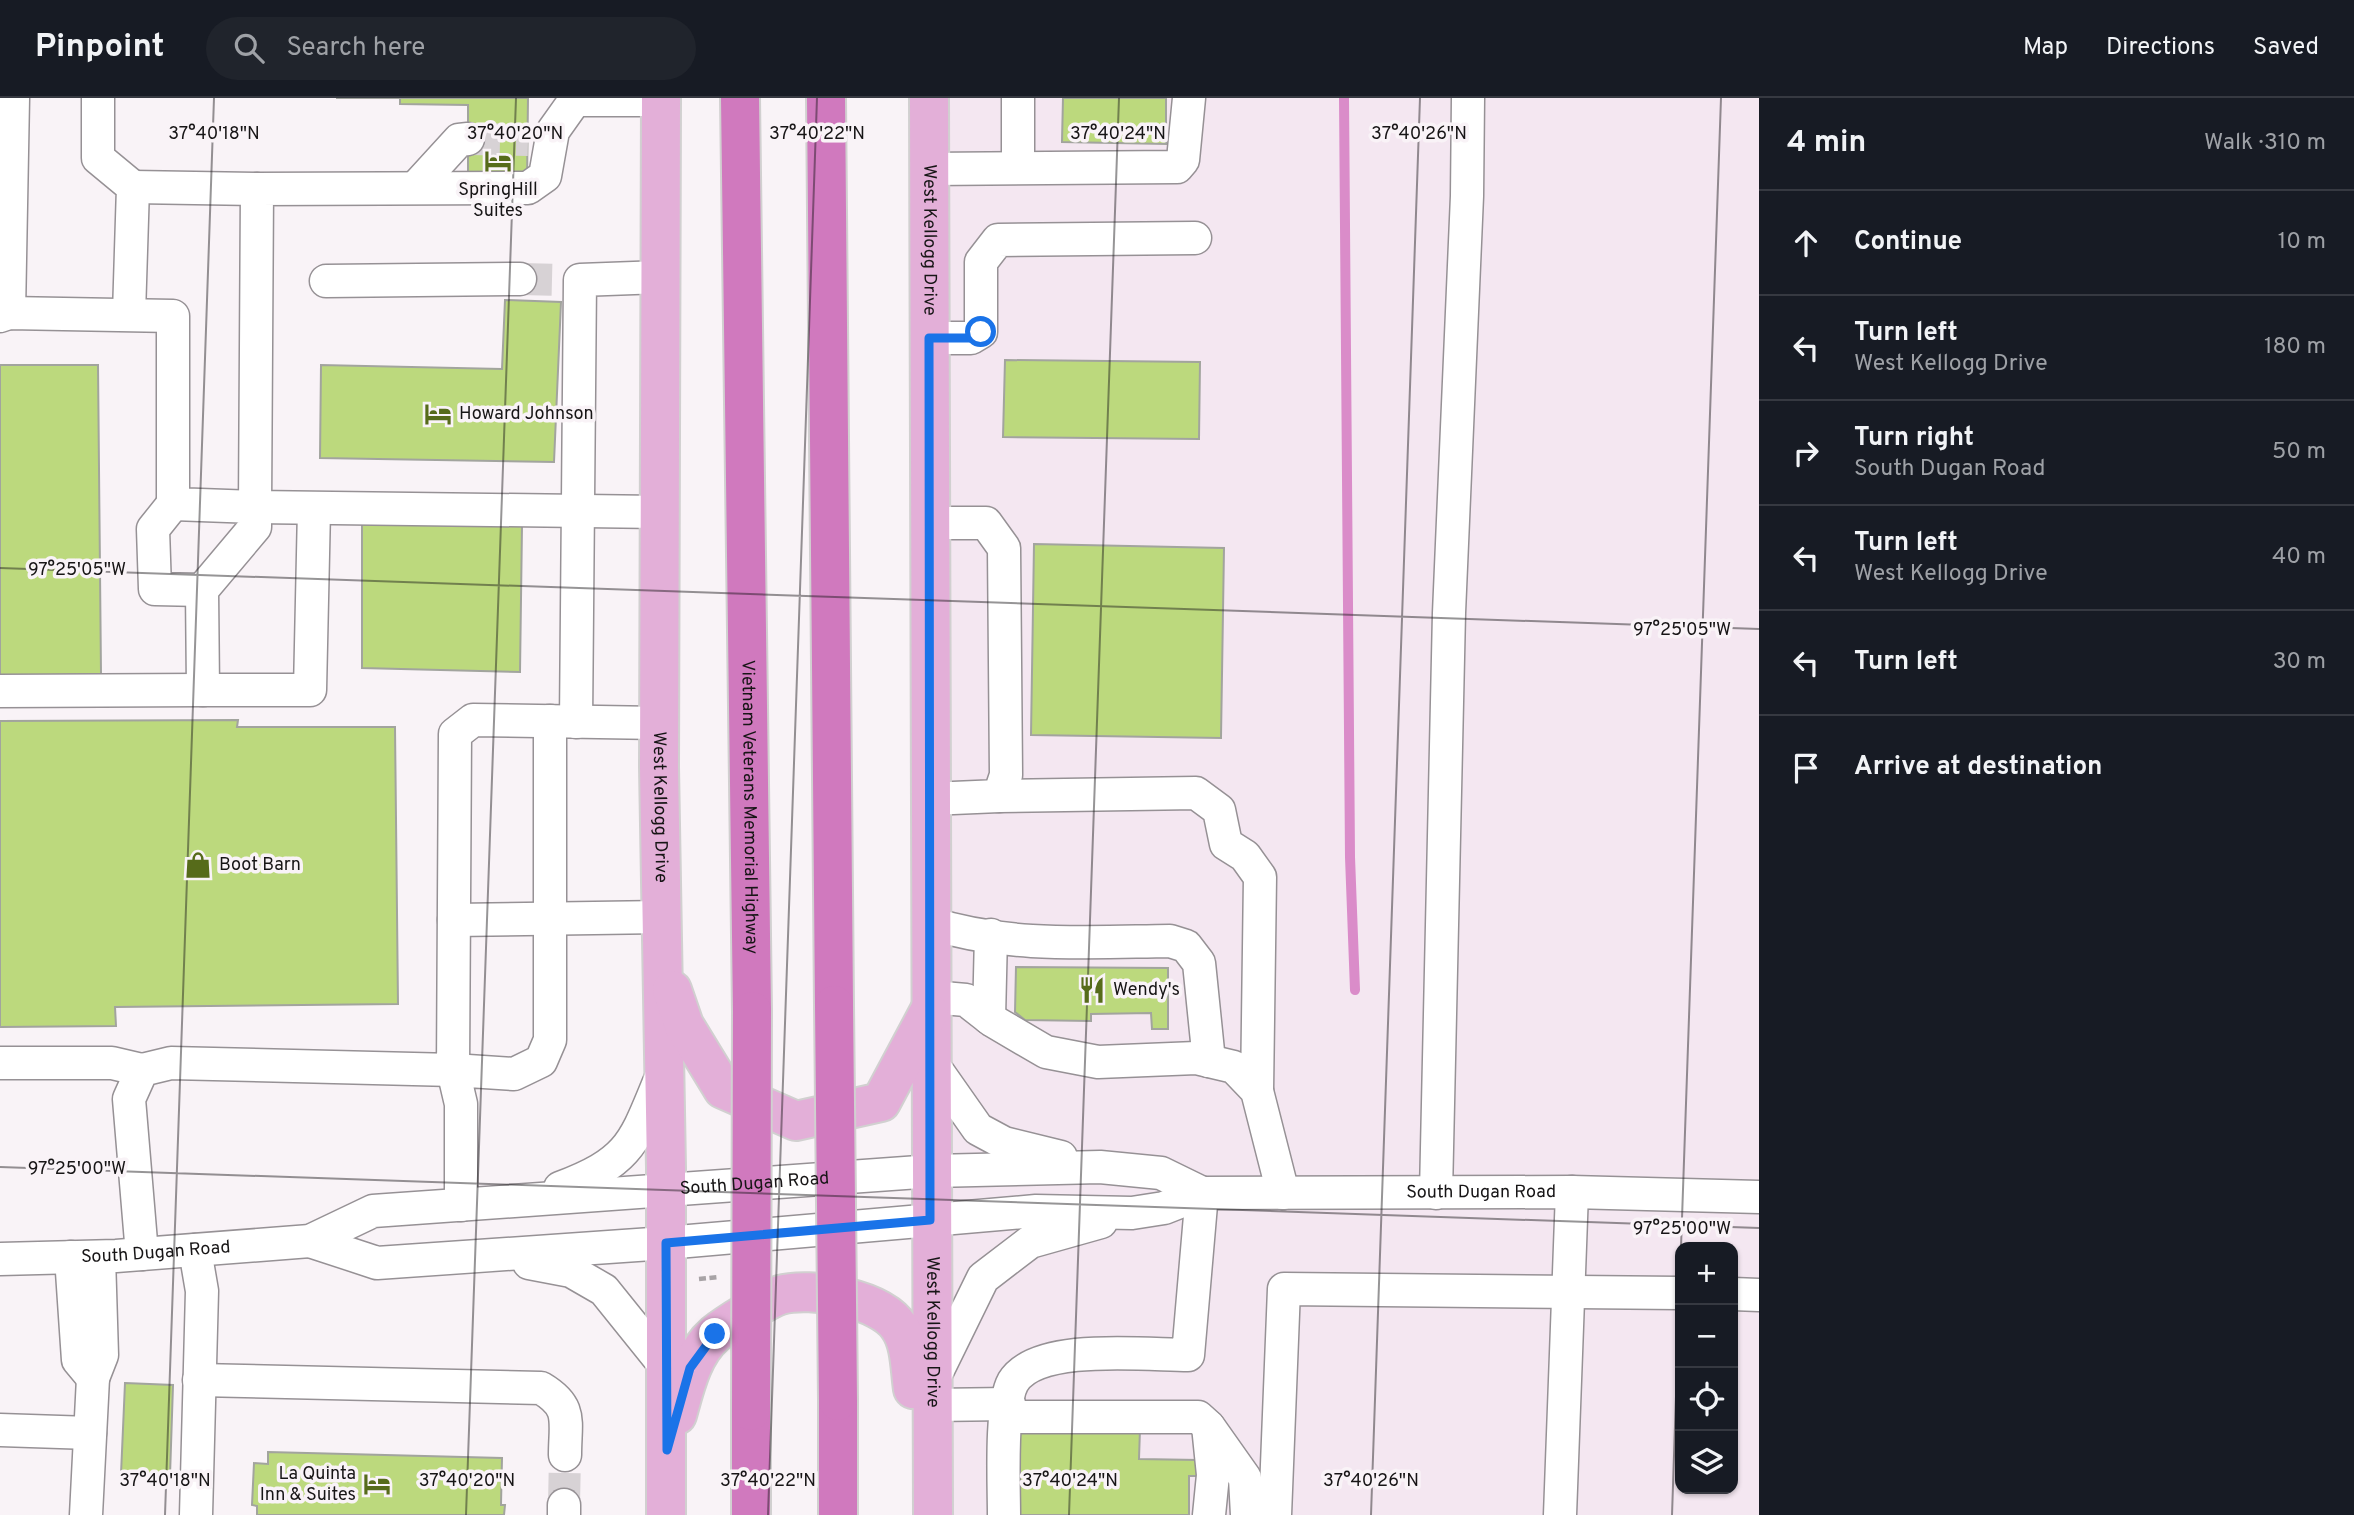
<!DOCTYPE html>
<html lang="en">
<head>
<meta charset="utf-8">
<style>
  :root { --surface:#171b24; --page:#20242c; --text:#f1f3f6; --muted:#9ea1a6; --line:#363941 }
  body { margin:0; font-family:Overpass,sans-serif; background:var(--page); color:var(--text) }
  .controls { position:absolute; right:21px; bottom:21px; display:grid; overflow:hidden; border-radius:14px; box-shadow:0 2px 5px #0004 }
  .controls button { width:63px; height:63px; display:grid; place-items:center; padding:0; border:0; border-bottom:2px solid var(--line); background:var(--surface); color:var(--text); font:35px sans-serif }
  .stop { position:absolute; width:21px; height:21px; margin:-16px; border:5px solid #1a73e8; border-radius:50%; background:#fff }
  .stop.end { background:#1a73e8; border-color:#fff; box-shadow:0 2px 7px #0008 }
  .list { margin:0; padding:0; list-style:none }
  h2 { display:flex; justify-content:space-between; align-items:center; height:91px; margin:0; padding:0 28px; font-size:30px }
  h2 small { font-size:23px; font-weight:400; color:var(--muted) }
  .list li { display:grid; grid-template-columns:46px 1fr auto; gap:21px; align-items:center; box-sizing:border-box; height:105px; padding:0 28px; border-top:2px solid var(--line) }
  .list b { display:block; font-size:26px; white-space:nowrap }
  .list p { margin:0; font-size:23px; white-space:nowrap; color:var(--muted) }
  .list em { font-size:23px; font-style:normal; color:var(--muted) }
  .icon { flex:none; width:38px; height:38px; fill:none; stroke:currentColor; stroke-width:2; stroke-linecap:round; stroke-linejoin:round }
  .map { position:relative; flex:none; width:1759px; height:1417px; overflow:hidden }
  header { display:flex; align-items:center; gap:42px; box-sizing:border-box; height:98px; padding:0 35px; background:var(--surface); border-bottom:2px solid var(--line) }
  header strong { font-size:33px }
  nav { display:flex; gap:38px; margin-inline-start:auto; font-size:24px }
  .search { width:490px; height:63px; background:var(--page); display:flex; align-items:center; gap:18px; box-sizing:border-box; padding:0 24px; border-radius:38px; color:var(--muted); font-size:26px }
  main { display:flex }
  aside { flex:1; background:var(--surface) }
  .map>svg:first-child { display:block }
  .built { fill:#f4e7f1; fill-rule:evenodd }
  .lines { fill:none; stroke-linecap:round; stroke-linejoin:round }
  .stream { stroke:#da8cc9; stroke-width:10 }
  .building { fill:#bcd97d; stroke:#a2a49e; stroke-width:2 }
  .minor-tunnel { stroke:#d7d2d5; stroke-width:32; stroke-dasharray:32 16; stroke-linecap:butt }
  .minor-casing { stroke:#969195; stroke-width:35 }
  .major-casing { stroke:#d1d0d0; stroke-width:42 }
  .highway-casing { stroke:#d1d0d0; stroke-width:42 }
  .path { stroke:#a8a3a6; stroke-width:4.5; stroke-dasharray:7 3.5; stroke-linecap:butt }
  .minor { stroke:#fff; stroke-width:32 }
  .major { stroke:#e3afd8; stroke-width:38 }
  .highway { stroke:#d079be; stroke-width:38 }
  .highway-bridge-casing { stroke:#d1d0d0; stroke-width:42; stroke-linecap:butt }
  .highway-bridge { stroke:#d079be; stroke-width:38 }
  .route { stroke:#1a73e8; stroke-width:9 }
  .ticks { fill:none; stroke:#171516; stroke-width:2; stroke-opacity:0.45 }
  .labels { text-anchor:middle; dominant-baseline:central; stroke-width:7; stroke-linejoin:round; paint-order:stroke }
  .poi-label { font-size:18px; fill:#171516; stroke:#f9f3f7; text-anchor:start }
  .street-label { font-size:18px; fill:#171516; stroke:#f9f3f7 }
  .ticks-label { font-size:18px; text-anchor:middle; fill:#171516; stroke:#f9f3f7; stroke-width:7; stroke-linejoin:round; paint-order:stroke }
</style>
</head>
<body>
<header>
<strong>Pinpoint</strong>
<div class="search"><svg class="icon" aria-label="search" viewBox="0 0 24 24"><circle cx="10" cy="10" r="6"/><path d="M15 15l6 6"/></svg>Search here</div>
<nav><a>Map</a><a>Directions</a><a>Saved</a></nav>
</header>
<main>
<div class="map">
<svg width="1759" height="1417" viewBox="0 0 1759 1417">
  <rect width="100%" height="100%" fill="#f9f3f7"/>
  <path class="built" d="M932,0H1759V1417H934ZM1680,1149H1733V1391H1680Z"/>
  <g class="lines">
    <path class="stream" d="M1344,0L1350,759L1355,892"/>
  </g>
  <path class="building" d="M336,0H528L527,85L468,84V7L400,6V0Z
    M1063,0H1166V46L1062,44Z
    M505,202L561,204L554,364L320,360L321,267L502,271Z
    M1005,262L1200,264L1199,341L1003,339Z
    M0,267H98L101,576L0,578Z
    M362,422L522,428L520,574L362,570Z
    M1034,446L1224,450L1221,640L1031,637Z
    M238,622L237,629H395L398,906L115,909L116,928L0,929V623Z
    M1016,869L1168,870V931H1152L1151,915L1091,916V923L1025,922L1015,914Z
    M125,1285L173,1287L170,1378L121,1376Z
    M1020,1329L1140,1331L1139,1361L1198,1362V1378H1189V1417H1019Z
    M268,1354L502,1360L501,1407H505L504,1417H257V1408L252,1407L254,1365L268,1366Z"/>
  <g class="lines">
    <path class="minor-tunnel" d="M468,41L528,42
      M520,181L561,182
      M564,1407L565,1357"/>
    <defs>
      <g id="minor">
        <path d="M98,0V60L133,89L129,216"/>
        <path d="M1018,0V69"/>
        <path d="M929,71L1177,69L1183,62L1189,0"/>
        <path d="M133,89L257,91"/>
        <path d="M416,89L459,42L468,41"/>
        <path d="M326,183L520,181"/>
        <path d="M9,215L13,0"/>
        <path d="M0,218L9,215L173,218V406L255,409V429L202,492L203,592H310L314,411"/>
        <path d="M929,240H971L981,234V164L998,142L1195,140"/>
        <path d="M173,406L153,431L155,491L202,492"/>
        <path d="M660,414L255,409L257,91L528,90L545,78L553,33L575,2H661"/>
        <path d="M930,425H986L1004,450L1006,677L999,698L930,701"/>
        <path d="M0,593L203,592"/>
        <path d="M576,624L580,182L661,179"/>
        <path d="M999,698L1196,695L1219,712L1226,746L1245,758L1260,779L1257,993"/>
        <path d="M454,822L663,819"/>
        <path d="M930,825C1007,850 1089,844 1170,843L1186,848L1199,865L1209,963"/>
        <path d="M931,899L966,902L993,923L1046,954L1098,964L1196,960L1234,969L1257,993L1283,1095"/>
        <path d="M989,920L991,837"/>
        <path d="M931,964L978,1031L1004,1045L1061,1059"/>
        <path d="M0,965H112L142,972"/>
        <path d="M560,1090C632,1063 634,1044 662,977"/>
        <path d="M1436,1095L1449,515L1467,98L1468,0"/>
        <path d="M461,1107V1006L453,972L514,976L541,963L550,942V623"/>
        <path id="s1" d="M310,1143L377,1165L666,1145L1036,1113L1132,1115L1164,1110L1202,1095L1572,1094L1759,1099"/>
        <path d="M195,1152L202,1193L196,1417"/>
        <path d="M142,1156L129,1001L142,972L171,965L453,972L455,636L473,622L659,625"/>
        <path d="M71,1159L78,1262L93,1280L102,1257L99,1159"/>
        <path id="s2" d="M0,1161L116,1158L310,1143L373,1113L933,1073L1100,1069L1161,1075L1202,1095"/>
        <path d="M529,1165L571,1173L604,1192L666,1269"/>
        <path d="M1733,1196L1759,1197"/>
        <path d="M199,1282L541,1290C573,1309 565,1323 565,1357"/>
        <path d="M933,1282L983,1180L1030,1144L1101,1124"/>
        <path d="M932,1307L1009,1306"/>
        <path d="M1007,1319H1198L1208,1328L1213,1377L1209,1417"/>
        <path d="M1209,1329L1245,1380L1247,1417"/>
        <path d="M0,1332L90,1335"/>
        <path d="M86,1417L93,1280"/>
        <path d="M564,1417V1407"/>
        <path d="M1004,1417C1004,1387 1000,1307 1013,1284C1037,1244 1147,1257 1188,1257L1202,1095"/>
        <path d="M1275,1417L1284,1191L1680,1195"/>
        <path d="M1560,1417L1572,1094"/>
      </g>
      <g id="major">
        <path id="s3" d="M661,0L659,669L666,1070V1417"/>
        <path id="s4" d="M929,0L933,1417"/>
        <path d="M672,892L684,927L723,991L796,1023L881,1004L929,914"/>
        <path d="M677,1317C685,1288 692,1256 715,1236C727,1226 766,1202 780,1197C811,1188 881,1201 899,1229C911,1246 910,1271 913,1291"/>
      </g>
      <g id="highway">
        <path id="s5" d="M740,0L752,913"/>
        <path d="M826,0L834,907"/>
        <path d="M751,1313V1417"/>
        <path d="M838,1417V1303"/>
      </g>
    </defs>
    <use href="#minor" class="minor-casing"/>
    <use href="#major" class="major-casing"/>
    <use href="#highway" class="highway-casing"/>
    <path class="path" d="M699,1181L718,1179"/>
    <use href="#minor" class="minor"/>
    <use href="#major" class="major"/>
    <use href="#highway" class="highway"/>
    <defs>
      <path id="highway-bridge" d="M834,907L838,1303
        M751,1313L752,913"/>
    </defs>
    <use href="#highway-bridge" class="highway-bridge-casing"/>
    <use href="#highway-bridge" class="highway-bridge"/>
  </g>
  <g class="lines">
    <path class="route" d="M715,1236L690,1270L667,1352L666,1145L930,1122L929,240H971L981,234"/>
  </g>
  <path class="ticks" d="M0,470L1759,531M0,1069L1759,1130M1681,1149L1721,0M165,1417L214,0M466,1417L516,0M768,1417L817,0M1069,1417L1119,0M1371,1417L1420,0M1672,1417L1680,1180"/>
  <defs>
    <symbol id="hotel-bare" viewBox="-9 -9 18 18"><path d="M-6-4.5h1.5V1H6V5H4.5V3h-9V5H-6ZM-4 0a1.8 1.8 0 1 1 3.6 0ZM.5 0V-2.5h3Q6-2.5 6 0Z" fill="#566b1a" stroke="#f9f3f7" stroke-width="2.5" paint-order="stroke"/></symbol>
    <symbol id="shop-bare" viewBox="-9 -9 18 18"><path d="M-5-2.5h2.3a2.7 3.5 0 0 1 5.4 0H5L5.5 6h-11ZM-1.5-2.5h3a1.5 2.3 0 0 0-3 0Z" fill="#566b1a" stroke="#f9f3f7" stroke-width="2.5" paint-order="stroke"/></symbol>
    <symbol id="restaurant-bare" viewBox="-9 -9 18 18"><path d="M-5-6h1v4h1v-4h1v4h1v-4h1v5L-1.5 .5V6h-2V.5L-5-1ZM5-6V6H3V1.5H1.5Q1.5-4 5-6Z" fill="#566b1a" stroke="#f9f3f7" stroke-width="2.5" paint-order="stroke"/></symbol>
  </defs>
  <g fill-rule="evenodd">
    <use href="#hotel-bare" x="479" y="44" width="38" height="38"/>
    <use href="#hotel-bare" x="419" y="297" width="38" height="38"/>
    <use href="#shop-bare" x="179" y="748" width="38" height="38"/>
    <use href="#restaurant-bare" x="1073" y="873" width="38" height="38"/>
    <use href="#hotel-bare" x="358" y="1367" width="38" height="38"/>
  </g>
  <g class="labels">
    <g class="poi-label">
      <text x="498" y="92" text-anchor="middle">SpringHill<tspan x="498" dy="21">Suites</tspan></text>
      <text x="459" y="316">Howard Johnson</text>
      <text x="219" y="767">Boot Barn</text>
      <text x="1113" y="892">Wendy's</text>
      <text x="356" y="1376" text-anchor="end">La Quinta<tspan x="356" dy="21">Inn &amp; Suites</tspan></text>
    </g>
    <g class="street-label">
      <text stroke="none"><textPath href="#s4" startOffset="142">West Kellogg Drive</textPath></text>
      <text stroke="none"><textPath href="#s5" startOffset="709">Vietnam Veterans Memorial Highway</textPath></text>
      <text stroke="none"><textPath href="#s3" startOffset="709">West Kellogg Drive</textPath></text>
      <text stroke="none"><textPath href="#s2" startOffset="763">South Dugan Road</textPath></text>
      <text stroke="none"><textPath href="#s1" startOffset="1180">South Dugan Road</textPath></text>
      <text stroke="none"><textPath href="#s2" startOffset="156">South Dugan Road</textPath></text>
      <text stroke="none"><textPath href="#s4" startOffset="1234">West Kellogg Drive</textPath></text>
    </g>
  </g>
  <g class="ticks-label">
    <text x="214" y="41">37°40'18"N</text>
    <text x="515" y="41">37°40'20"N</text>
    <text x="817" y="41">37°40'22"N</text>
    <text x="1118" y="41">37°40'24"N</text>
    <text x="1419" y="41">37°40'26"N</text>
    <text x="77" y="477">97°25'05"W</text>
    <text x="1682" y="537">97°25'05"W</text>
    <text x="77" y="1076">97°25'00"W</text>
    <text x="1682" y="1136">97°25'00"W</text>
    <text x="165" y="1388">37°40'18"N</text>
    <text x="467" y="1388">37°40'20"N</text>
    <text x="768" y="1388">37°40'22"N</text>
    <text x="1070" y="1388">37°40'24"N</text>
    <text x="1371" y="1388">37°40'26"N</text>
  </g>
</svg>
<div class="controls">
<button>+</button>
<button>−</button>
<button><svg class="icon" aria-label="locate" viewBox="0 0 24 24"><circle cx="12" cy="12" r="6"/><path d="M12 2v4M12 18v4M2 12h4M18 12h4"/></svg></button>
<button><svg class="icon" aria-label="layers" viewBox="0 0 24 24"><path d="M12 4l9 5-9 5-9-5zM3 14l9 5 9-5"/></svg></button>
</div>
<div class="stop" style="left:981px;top:234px"></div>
<div class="stop end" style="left:715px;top:1236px"></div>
</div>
<aside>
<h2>4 min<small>Walk · 310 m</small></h2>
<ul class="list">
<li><svg class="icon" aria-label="ahead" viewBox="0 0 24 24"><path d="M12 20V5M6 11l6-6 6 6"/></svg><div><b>Continue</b></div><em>10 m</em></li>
<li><svg class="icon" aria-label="left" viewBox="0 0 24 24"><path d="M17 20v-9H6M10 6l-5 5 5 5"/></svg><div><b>Turn left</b><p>West Kellogg Drive</p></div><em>180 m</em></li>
<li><svg class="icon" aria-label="right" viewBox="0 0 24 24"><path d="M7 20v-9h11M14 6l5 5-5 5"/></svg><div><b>Turn right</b><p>South Dugan Road</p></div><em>50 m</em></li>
<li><svg class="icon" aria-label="left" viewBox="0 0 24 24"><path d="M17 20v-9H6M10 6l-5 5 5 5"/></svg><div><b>Turn left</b><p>West Kellogg Drive</p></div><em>40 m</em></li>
<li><svg class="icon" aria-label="left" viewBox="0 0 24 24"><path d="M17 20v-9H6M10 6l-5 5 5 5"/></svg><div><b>Turn left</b></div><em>30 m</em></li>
<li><svg class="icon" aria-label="arrive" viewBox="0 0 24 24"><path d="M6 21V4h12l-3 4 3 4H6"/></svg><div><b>Arrive at destination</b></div></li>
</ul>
</aside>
</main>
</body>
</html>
